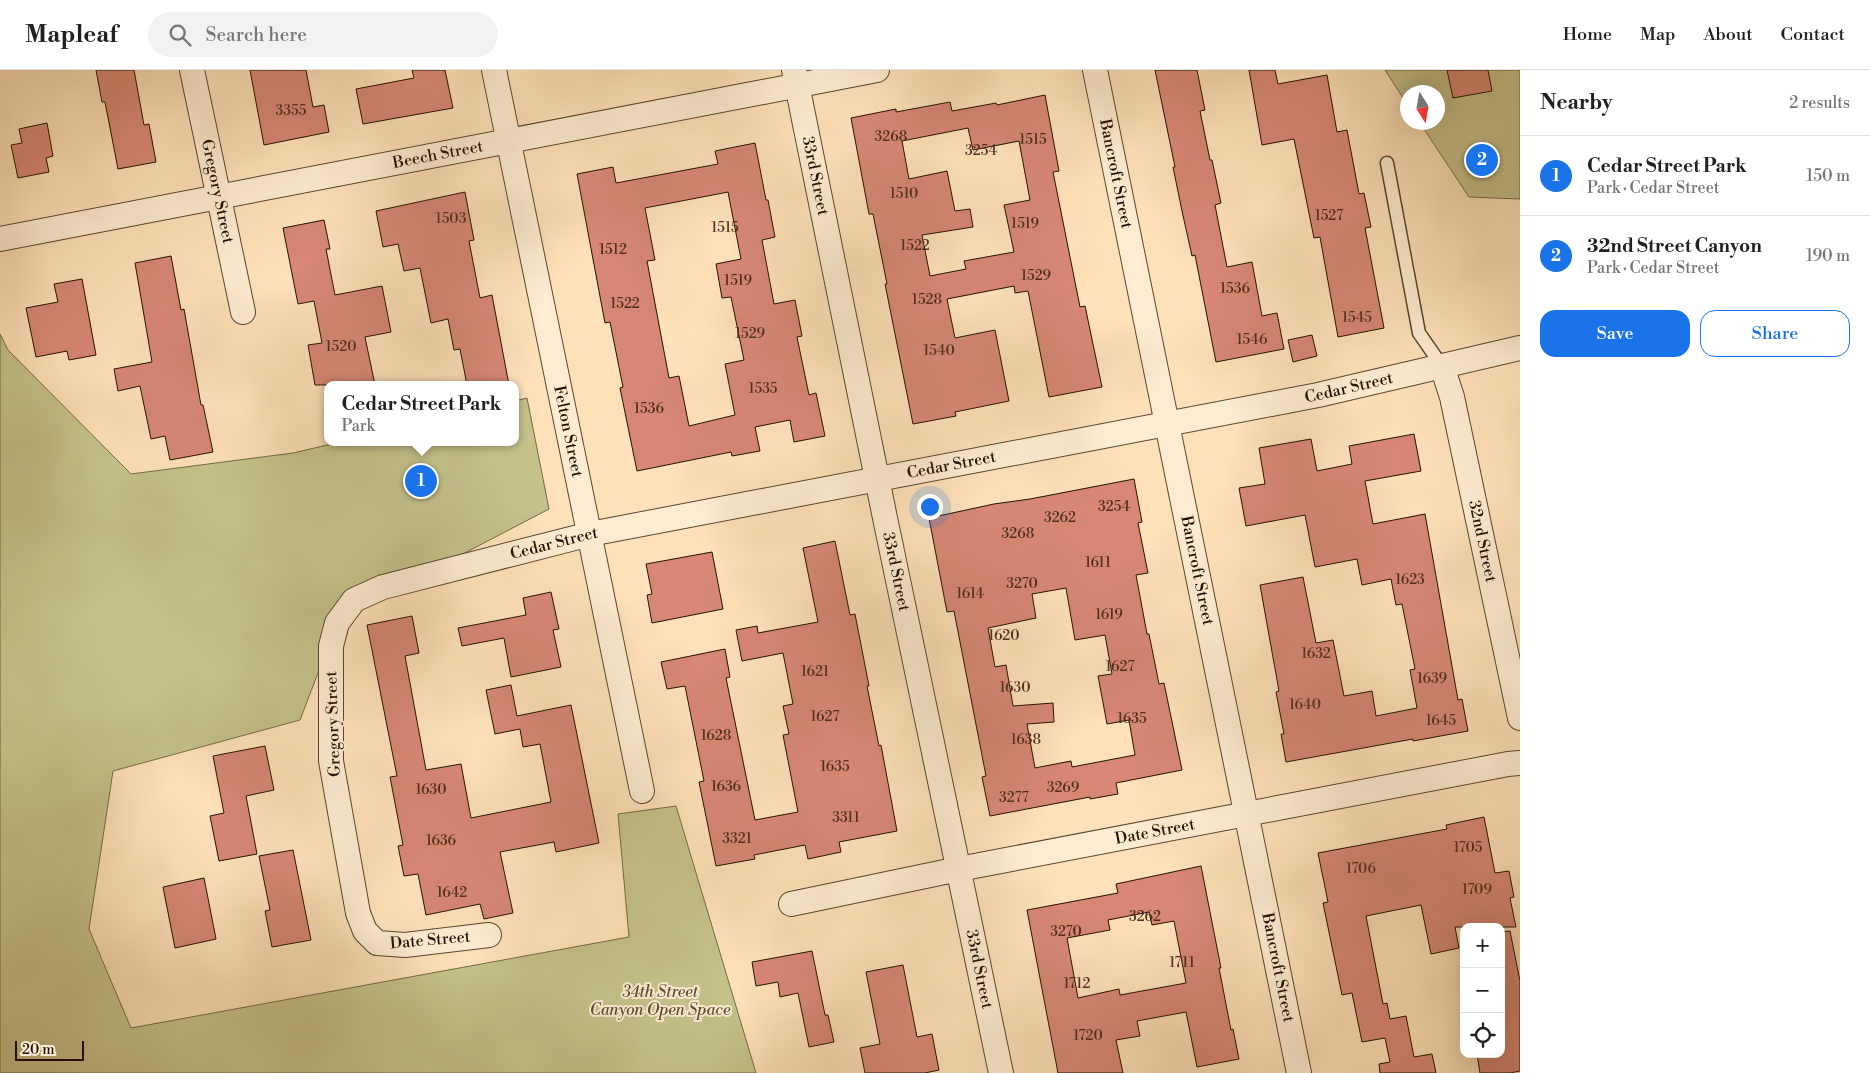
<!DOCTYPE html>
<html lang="en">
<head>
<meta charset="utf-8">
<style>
  :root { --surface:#fff; --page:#f2f2f2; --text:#202124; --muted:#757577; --line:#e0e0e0; --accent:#1a73e8 }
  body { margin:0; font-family:"Libre Bodoni",serif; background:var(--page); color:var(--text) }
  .controls { position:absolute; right:15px; bottom:15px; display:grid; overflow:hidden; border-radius:10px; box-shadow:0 5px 20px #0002 }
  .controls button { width:45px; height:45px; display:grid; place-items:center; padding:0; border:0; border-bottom:1px solid var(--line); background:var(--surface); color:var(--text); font:25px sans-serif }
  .compass { position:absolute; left:1400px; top:15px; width:45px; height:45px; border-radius:50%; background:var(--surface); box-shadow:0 5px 20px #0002; rotate:169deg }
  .scale { position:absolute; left:15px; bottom:12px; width:69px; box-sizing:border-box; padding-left:5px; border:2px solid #231100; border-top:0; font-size:14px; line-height:18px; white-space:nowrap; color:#231100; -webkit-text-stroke:4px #feecd2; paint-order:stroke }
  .you { position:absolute; left:929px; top:436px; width:18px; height:18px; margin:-12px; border:4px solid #fff; border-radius:50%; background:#1a73e8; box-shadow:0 0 0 8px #1a73e833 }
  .badge { display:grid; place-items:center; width:32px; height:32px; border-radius:50%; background:var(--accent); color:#fff; font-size:16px; font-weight:700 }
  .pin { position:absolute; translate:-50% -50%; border:2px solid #fff; box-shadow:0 1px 5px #0006 }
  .popup { position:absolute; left:324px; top:311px; width:195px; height:65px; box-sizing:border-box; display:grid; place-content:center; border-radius:10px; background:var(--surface); filter:drop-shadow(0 1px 4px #0005); font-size:16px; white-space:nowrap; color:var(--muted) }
  .popup b { font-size:19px; color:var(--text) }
  .popup::after { content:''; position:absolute; left:50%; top:100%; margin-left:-10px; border:10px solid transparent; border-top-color:var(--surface) }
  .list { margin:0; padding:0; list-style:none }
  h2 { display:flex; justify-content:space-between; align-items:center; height:65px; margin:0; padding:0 20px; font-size:21px }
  h2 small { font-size:16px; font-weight:400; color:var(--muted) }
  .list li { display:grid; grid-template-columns:32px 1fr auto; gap:15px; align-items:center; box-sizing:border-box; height:80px; padding:0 20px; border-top:1px solid var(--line) }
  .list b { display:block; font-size:19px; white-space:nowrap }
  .list p { margin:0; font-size:16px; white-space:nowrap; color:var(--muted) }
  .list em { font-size:16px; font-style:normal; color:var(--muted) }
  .actions { display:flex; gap:10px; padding:15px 20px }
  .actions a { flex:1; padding:11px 0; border:1px solid var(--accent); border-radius:15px; text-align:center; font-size:18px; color:var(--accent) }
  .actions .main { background:var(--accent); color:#fff }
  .icon { flex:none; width:28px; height:28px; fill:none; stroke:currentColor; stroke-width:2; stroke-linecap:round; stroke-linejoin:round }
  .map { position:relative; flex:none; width:1520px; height:1003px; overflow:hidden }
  header { display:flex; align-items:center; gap:30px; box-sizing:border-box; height:70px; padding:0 25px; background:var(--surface); border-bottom:1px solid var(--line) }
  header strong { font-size:24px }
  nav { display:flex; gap:28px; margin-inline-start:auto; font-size:18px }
  .search { width:350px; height:45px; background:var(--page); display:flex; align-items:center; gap:12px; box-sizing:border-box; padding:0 18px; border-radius:28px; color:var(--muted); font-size:19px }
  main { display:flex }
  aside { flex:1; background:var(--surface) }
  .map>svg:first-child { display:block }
  .green { fill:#c5c18b; stroke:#746946 }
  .building { fill:#d78774; stroke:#231100; fill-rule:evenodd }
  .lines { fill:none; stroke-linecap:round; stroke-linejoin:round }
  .service-casing { stroke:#5a452e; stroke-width:15 }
  .minor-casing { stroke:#5a452e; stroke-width:26 }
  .service { stroke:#feecd2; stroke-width:12 }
  .minor { stroke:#feecd2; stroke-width:24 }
  .labels { text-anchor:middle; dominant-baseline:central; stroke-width:4; stroke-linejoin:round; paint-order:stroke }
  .number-label { font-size:14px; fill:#502e1d }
  .street-label { font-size:16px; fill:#231100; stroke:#feecd2 }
  .park-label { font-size:16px; font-style:italic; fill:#5c4f31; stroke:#feecd2 }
</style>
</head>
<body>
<header>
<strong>Mapleaf</strong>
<div class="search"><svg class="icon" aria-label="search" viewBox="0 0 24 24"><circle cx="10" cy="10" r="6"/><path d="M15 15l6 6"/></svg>Search here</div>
<nav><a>Home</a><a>Map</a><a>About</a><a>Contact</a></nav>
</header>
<main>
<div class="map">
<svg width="1520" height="1003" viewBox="0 0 1520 1003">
  <rect width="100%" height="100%" fill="#fee1b9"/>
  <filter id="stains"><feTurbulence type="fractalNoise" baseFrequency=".004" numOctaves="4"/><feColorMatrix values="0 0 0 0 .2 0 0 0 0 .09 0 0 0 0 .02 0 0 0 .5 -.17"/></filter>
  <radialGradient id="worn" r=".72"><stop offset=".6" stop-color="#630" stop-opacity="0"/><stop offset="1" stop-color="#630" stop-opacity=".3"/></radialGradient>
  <path class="green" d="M1385,0H1520V129L1469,127L1420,53L1438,52V22H1408L1407,34Z
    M0,264L8,280L131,404L293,383L340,372H515V331L527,328L549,439L457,487L349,522L300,650L113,701L89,859L131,958L629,867L618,744L676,736L756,1003H0Z"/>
  <path class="building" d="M96,0H134L144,55L149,54L156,92L118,99L105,32H102Z
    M250,0H306L313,37L324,35L329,62L264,75Z
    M412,0H445L453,38L363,54L356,19L414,8Z
    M1155,0H1197L1205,40L1200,41L1210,90H1212L1221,133L1215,135L1227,197L1252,192L1262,246L1277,243L1284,279L1216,292L1195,185L1192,186L1182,141L1173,97H1175Z
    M1249,0H1275L1278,14L1327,5L1337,62L1347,60L1359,124L1364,123L1371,157L1365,158L1384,258L1338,267L1320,167L1314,168L1294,69L1262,75Z
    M1447,0H1488L1492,21L1453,28Z
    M1045,25L1059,101L1053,102L1080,237L1085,236L1102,317L1049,327L1028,221L1015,223L1014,216L947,229L955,268L995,260L1009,331L955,342L956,346L913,354L885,214H887L873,144H869L851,48L896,39V42L950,32L952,41L996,33L997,35ZM968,58L973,80L1019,71L1030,130L1004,135L1014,182L964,191L966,199L930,206L922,165L973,157L970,139L955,141L947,101L909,109L902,71Z
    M47,53L53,86L46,88L49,102L18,108L11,75L22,73L19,59Z
    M755,73L766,130H768L775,167L762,170L774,234L795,230L802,266L797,267L809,325L816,323L825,366L794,372L790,350L755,357L760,381L732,386L731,382L637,401L620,318L623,317L610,252L605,253L577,104L613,97L616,113L659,105L718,94L715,81ZM728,122L741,189L716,194L722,228L731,227L744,290L725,294L735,345L689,356L679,306L669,308L647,191L655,190L645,138Z
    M465,122L474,170L469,171L480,228L492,225L509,315H467L460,279L454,280L448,249L431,253L420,198L404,201L398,174L383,177L376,141Z
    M324,150L330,179H326L335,225L382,216L391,262L365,267L375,315H315L308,275L322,273L314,231L298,234L283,158Z
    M171,186L181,240L184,239L201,335H203L213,382L170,390L165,366L151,369L140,316L118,321L114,299L152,292L135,193Z
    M82,209L96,285L69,290L67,281L36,287L26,238L58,232L54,214Z
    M1312,265L1317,286L1293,292L1288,270Z
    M1414,364L1421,401L1365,411L1373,454L1425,444L1458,630L1462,629L1468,661L1413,671V669L1286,692L1281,664H1284L1276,622L1279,621L1260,515L1303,507L1316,573L1333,570L1344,626L1372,621L1376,646L1417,638L1410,600L1415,599L1402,534L1396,535L1391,509L1362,515L1357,489L1315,497L1305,445L1246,456L1239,418L1265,414L1259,378L1311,369L1317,401L1352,394L1349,376Z
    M1134,409L1142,452L1138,453L1148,503L1136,505L1147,564H1149L1159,614L1164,613L1182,700L1116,713L1118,724L1090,729V727L990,746L982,707L986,706L954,541L947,542L929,448L994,434L1030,429ZM1066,518L1075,570L1105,565L1112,604L1098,606L1107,654L1129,650L1135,685L1072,697L1071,691L1035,698L1027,654L1054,652L1053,633L1013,636L1006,595L995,597L988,558L1036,548L1032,524Z
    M835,471L850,545L855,544L869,616H867L879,676L881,675L897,761L839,772L841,782L808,789L805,775L754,785L755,789L716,796L699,712L704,711L685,616L667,619L661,592L725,579L730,607L726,608L755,750L798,742L783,665L789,664L783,636L793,634L783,583L742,591L736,560L757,556L758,563L818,552L803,478Z
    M712,482L723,539L652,553L647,525L652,524L646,494Z
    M551,522L559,559L553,560L561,597L511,607L504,568L462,576L458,558L526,545L523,528Z
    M412,546L419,583L405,586L426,700L461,694L471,748L551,732L540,674L523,677L520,659L495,664L486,620L511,615L517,646L571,635L599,773L556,782L554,772L500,782L513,843L484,849L480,834L426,845L418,804L404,806L398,776L403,775L390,707L397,706L367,555Z
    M265,676L274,720L246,726L257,784L219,791L210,746L224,743L213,686Z
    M1484,747L1495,803L1509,801L1514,827L1510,828L1516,857H1455L1459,878L1431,884L1421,835L1366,846L1383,934L1387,933L1390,949L1406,946L1414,987L1432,984L1436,1003H1380L1379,994L1390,992L1385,968L1362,972L1352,923L1342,925L1323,833L1328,832L1318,783L1447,759L1446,755Z
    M293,780L311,870L272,877L265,841L270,840L259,786Z
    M1201,796L1221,898H1219L1231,960L1233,959L1239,989L1197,997L1186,942L1137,951L1140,966L1116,970L1123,1003H1058L1027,840L1118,823L1116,814ZM1149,842L1152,855L1174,851L1186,913L1120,925L1119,919L1078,928L1067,868L1110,860L1108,850Z
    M204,808L216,869L175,878L163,817Z
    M1510,861L1520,911V1001L1510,1003H1480L1477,984H1501V862Z
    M812,881L825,945H828L834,972L809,977L798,923L780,927L778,912L756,916L752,892Z
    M903,895L917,967L932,964L939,1000L925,1003H865L860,978L880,974L866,902Z"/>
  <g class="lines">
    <defs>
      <path id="service" d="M1387,93L1419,263L1442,296"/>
      <g id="minor">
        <path id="s1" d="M192,0L243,242"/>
        <path id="s2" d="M494,0L642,721"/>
        <path id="s3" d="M794,0L885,448L1001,1003"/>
        <path id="s4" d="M1095,0C1162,334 1233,668 1299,1003"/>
        <path id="s5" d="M0,169L877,0"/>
        <path id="s6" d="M1442,296L1452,327L1520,648"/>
        <path id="s7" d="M791,834L959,799L1508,694L1520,693"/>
        <path id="s8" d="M489,865L405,875L377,873L365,861L358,843L331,691V576L337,553L354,530L383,517L590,464L1318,325L1520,278"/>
      </g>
    </defs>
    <use href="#service" class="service-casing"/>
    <use href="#minor" class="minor-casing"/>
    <use href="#service" class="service"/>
    <use href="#minor" class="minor"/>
  </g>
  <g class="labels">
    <g class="number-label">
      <text x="291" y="41">3355</text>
      <text x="891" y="67">3268</text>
      <text x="1033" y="70">1515</text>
      <text x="981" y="81">3254</text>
      <text x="904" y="124">1510</text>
      <text x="1329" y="146">1527</text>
      <text x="451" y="149">1503</text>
      <text x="1025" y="154">1519</text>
      <text x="725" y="158">1515</text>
      <text x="915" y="176">1522</text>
      <text x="613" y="180">1512</text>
      <text x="1036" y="206">1529</text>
      <text x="738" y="211">1519</text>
      <text x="1235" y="219">1536</text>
      <text x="927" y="230">1528</text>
      <text x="625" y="234">1522</text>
      <text x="1357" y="248">1545</text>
      <text x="750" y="264">1529</text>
      <text x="1252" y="270">1546</text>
      <text x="341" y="277">1520</text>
      <text x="939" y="281">1540</text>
      <text x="763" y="319">1535</text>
      <text x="649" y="339">1536</text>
      <text x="1114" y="437">3254</text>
      <text x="1060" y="448">3262</text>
      <text x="1018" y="464">3268</text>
      <text x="1098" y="493">1611</text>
      <text x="1410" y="510">1623</text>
      <text x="1022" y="514">3270</text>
      <text x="970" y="524">1614</text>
      <text x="1109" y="545">1619</text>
      <text x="1004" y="566">1620</text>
      <text x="1316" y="584">1632</text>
      <text x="1120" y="597">1627</text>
      <text x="815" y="602">1621</text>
      <text x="1432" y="609">1639</text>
      <text x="1015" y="618">1630</text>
      <text x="1305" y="635">1640</text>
      <text x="825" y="647">1627</text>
      <text x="1132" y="649">1635</text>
      <text x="1441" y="651">1645</text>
      <text x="716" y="666">1628</text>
      <text x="1026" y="670">1638</text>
      <text x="835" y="697">1635</text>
      <text x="726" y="717">1636</text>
      <text x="1063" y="718">3269</text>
      <text x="431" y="720">1630</text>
      <text x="1014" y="728">3277</text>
      <text x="846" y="748">3311</text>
      <text x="737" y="769">3321</text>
      <text x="441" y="771">1636</text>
      <text x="1468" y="778">1705</text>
      <text x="1361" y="799">1706</text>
      <text x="1477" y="820">1709</text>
      <text x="452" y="823">1642</text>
      <text x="1145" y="847">3262</text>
      <text x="1066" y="862">3270</text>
      <text x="1182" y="893">1711</text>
      <text x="1077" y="914">1712</text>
      <text x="1088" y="966">1720</text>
    </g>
    <g class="street-label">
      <text stroke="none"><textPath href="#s5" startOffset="446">Beech Street</textPath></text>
      <text stroke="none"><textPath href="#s3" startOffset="108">33rd Street</textPath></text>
      <text stroke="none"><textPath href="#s4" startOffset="106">Bancroft Street</textPath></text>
      <text stroke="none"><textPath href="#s1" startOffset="124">Gregory Street</textPath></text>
      <text stroke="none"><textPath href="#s8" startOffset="1489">Cedar Street</textPath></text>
      <text stroke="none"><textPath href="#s2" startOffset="369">Felton Street</textPath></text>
      <text stroke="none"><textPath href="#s8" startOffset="1084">Cedar Street</textPath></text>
      <text stroke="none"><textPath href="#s6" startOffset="180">32nd Street</textPath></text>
      <text stroke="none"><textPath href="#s8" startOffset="679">Cedar Street</textPath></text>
      <text stroke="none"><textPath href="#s4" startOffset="511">Bancroft Street</textPath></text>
      <text stroke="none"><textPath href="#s3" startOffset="512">33rd Street</textPath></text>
      <text transform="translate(333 654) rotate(-92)">Gregory Street</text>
      <text stroke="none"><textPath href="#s7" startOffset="371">Date Street</textPath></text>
      <text transform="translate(430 870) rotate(-5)">Date Street</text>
      <text stroke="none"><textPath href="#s3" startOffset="918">33rd Street</textPath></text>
      <text stroke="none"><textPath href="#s4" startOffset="916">Bancroft Street</textPath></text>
    </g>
    <g class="park-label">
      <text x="660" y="922">34th Street<tspan x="660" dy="18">Canyon Open Space</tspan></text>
    </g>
  </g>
  <rect width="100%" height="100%" filter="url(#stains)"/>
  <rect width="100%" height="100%" fill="url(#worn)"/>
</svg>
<div class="controls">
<button>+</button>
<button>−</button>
<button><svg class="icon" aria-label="locate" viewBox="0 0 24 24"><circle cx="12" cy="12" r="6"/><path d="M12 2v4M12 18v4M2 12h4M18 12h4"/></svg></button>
</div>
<svg class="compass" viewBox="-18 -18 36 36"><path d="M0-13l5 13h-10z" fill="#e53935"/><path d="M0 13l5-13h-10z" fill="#757577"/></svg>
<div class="scale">20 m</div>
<div class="you"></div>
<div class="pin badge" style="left:421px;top:411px">1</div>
<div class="popup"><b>Cedar Street Park</b>Park</div>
<div class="pin badge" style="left:1482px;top:90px">2</div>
</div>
<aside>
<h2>Nearby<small>2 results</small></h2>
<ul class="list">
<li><span class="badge">1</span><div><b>Cedar Street Park</b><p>Park · Cedar Street</p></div><em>150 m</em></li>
<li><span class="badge">2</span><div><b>32nd Street Canyon</b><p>Park · Cedar Street</p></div><em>190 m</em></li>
</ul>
<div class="actions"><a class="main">Save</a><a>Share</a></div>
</aside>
</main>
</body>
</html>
